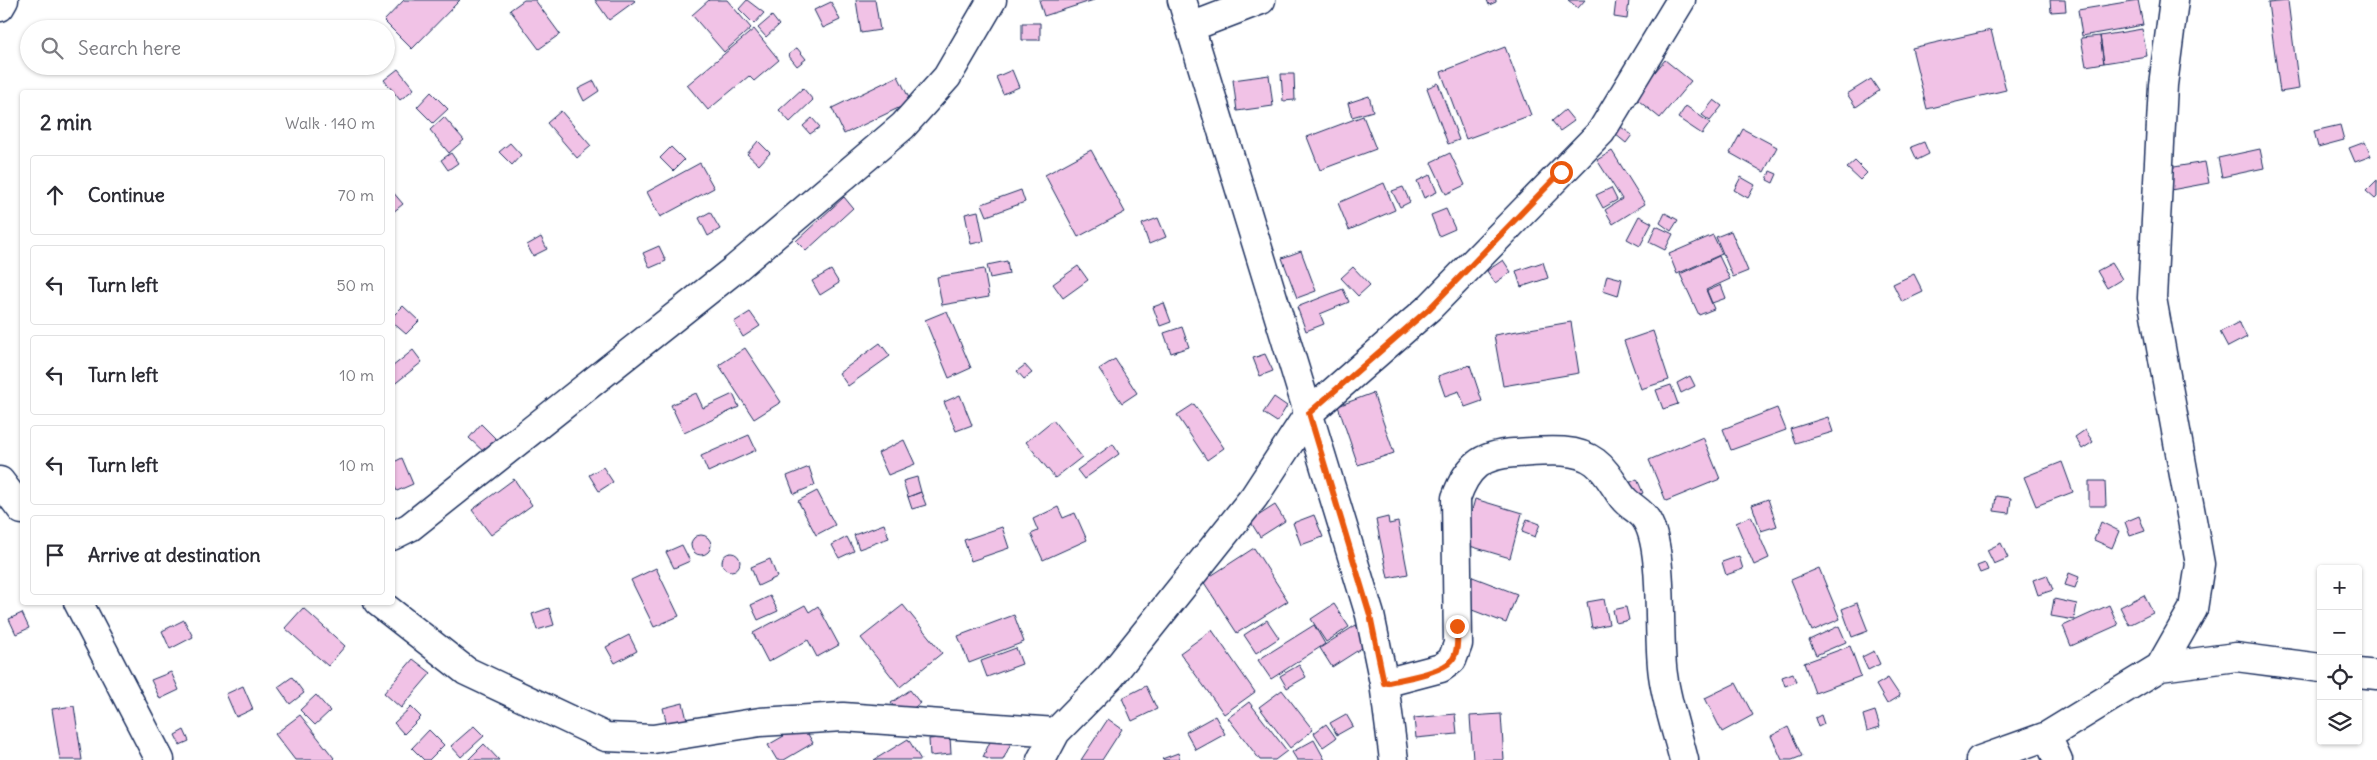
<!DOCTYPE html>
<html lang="en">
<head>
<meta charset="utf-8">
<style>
  :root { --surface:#fff; --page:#f2f2f3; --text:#2b2b33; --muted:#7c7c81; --line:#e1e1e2 }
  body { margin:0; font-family:Delius,sans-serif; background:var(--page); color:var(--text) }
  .controls { position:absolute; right:15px; bottom:15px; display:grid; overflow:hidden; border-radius:5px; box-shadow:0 1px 4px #0004 }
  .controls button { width:45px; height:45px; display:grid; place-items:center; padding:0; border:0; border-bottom:1px solid var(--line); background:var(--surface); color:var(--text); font:25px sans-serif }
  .stop { position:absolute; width:15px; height:15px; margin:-11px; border:4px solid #ea580c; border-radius:50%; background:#fff }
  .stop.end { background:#ea580c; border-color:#fff; box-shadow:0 1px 5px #0008 }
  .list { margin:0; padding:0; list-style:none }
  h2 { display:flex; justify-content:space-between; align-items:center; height:65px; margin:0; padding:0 20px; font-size:21px }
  h2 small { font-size:16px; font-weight:400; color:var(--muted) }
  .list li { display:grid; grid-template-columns:32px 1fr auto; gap:15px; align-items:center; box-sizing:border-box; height:80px; margin:0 10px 10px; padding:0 10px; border:1px solid var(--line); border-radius:5px }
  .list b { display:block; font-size:19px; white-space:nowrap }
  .list em { font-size:16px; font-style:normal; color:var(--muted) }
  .icon { flex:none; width:28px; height:28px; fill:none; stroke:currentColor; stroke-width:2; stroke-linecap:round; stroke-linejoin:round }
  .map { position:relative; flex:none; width:2377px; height:760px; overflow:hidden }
  .search { position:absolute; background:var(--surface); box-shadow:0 1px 4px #0004; left:20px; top:20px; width:375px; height:55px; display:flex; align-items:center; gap:12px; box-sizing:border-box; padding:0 18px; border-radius:28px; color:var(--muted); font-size:19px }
  .panel { position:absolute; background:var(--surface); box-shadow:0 1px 4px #0004; left:20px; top:90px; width:375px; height:515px; border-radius:5px }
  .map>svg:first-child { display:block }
  .building { fill:#f1c2e6; stroke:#1b2f5e }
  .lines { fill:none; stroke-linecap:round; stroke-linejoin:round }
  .street-casing { stroke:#1b2f5e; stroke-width:31 }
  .street { stroke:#fff; stroke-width:28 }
  .route { stroke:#ea580c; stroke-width:6 }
</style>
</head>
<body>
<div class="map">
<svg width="2377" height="760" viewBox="0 0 2377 760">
  <rect width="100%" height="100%" fill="#fff"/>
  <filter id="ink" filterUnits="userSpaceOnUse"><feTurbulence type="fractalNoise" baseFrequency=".02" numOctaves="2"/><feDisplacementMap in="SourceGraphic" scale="10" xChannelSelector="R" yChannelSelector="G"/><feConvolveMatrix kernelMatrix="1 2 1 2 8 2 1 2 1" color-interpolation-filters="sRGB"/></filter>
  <g filter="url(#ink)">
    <path class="building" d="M404,0H460L412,49L384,21Z
      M524,0H535L560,34L539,49L510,10Z
      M595,0H634L635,1L609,20Z
      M709,0H727L751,28L724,52L692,15Z
      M747,0L764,13L754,24L739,9Z
      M856,0H875L880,30L861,33Z
      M1039,0H1094L1044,16Z
      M1487,0H1496V2L1489,5Z
      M1568,0H1585L1578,8Z
      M1616,0H1629L1627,19L1614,17Z
      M2050,0H2065L2066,11L2051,12Z
      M2138,0L2143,25L2082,36L2078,10Z
      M2288,1L2299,89L2280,92L2268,3Z
      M831,2L840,20L823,28L814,10Z
      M772,16L779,25L766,37L758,28Z
      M1022,23H1040V40H1022Z
      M754,29L779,60L754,81L749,76L708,110L687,85Z
      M2142,29L2147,56L2104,63L2100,36Z
      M1991,30L2006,90L1927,109L1912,48Z
      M2100,36L2104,63L2086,66L2081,38Z
      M1505,47L1531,115L1466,139L1441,72Z
      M797,48L806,59L797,66L788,55Z
      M1665,60L1691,81L1660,118L1634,97Z
      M398,69L414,89L400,100L384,80Z
      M1012,70L1019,87L1003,94L996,77Z
      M1281,74H1294L1295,100L1283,101Z
      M1269,75L1273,106L1237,111L1233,80Z
      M898,76L911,102L844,134L832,108Z
      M1871,79L1879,91L1856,107L1847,94Z
      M594,81L599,91L584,101L578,89Z
      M1438,83L1459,140L1448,144L1427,88Z
      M803,88L813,100L790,122L779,110Z
      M431,92L448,109L433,123L417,107Z
      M1369,96L1373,111L1352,117L1348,103Z
      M1714,100L1722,106L1710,121L1702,115Z
      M1686,106L1710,123L1702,134L1678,118Z
      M1565,110L1574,121L1560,131L1552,121Z
      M561,111L591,146L577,158L547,123Z
      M1363,116L1376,149L1320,170L1307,137Z
      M444,117L464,140L449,153L430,130Z
      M812,118L820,127L810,134L803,126Z
      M2340,125L2344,140L2318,147L2314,131Z
      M1621,127L1632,135L1626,143L1615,134Z
      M1743,129L1777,147L1764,172L1730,153Z
      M758,141L770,153L759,165L747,154Z
      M1924,142L1929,154L1917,160L1911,147Z
      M2365,142L2371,156L2355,162L2349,148Z
      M510,143L521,155L512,165L499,152Z
      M671,147L684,160L673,171L660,158Z
      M2260,149L2264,168L2222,177L2218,158Z
      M1091,150L1125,212L1078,237L1045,175Z
      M1612,151L1645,204L1613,224L1605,210L1622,199L1597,160Z
      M451,153L458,163L448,170L441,160Z
      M1450,153L1465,185L1446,194L1431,162Z
      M1855,161L1867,173L1860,180L1847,168Z
      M2205,162L2209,183L2171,190L2168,168Z
      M700,163L714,188L660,217L647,192Z
      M1770,171L1777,174L1773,183L1767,180Z
      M1430,175L1437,192L1424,198L1417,181Z
      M1741,177L1755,185L1748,198L1734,190Z
      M2377,180V197L2375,199L2366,191Z
      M1384,183L1395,210L1349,230L1338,203Z
      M1403,187L1410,202L1400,207L1392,191Z
      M1611,188L1617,200L1603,208L1596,195Z
      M1021,190L1025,202L987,216L982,204Z
      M392,191L403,204L392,213Z
      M844,197L853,208L806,251L796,241Z
      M1446,209L1455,229L1439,236L1431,215Z
      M978,211L984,241L971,244L965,214Z
      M710,212L720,229L708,236L699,218Z
      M1665,213L1678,220L1671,231L1660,223Z
      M1639,216L1652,223L1640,246L1627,239Z
      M1158,218L1166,237L1149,244L1142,224Z
      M1656,226L1673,234L1665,250L1649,242Z
      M1731,231L1748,271L1733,277L1716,237Z
      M1713,235L1722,254L1677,274L1669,254Z
      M541,237L547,249L533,256L527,245Z
      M659,246L666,261L650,268L643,253Z
      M1301,251L1316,291L1297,298L1282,258Z
      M1719,256L1730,279L1706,290L1714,309L1699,315L1680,274Z
      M1503,260L1511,272L1495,283L1487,271Z
      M1007,261L1009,274L990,278L987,265Z
      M1543,262L1548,278L1521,287L1516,271Z
      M2112,263L2122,279L2107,288L2097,271Z
      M1078,266L1088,280L1063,298L1053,284Z
      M1353,267L1370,285L1358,296L1341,278Z
      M984,269L989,297L942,305L937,277Z
      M831,270L839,283L820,295L812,281Z
      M1914,274L1923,292L1902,302L1893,284Z
      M1607,275L1622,279L1618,296L1603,291Z
      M1721,285L1726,298L1712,303L1707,291Z
      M1343,289L1349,302L1320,314L1324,324L1306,331L1297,307Z
      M1164,303L1171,322L1160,326L1153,307Z
      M403,306L419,321L406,334L392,322V317Z
      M947,311L971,368L949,378L925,320Z
      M750,312L760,326L743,337L734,322Z
      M1571,322L1579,373L1503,386L1494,335Z
      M2239,322L2247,337L2228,347L2220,332Z
      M1182,327L1189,347L1171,353L1164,333Z
      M1653,331L1669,380L1641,389L1624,341Z
      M880,343L890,356L848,386L839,373Z
      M745,348L781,402L754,419L719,365Z
      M413,350L422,362L392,386V367Z
      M1265,354L1273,371L1260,376L1253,358Z
      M1115,359L1137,393L1122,403L1099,369Z
      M1025,365L1032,373L1024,379L1017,371Z
      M1470,365L1482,401L1465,407L1459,391L1445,396L1438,376Z
      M1690,376L1695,386L1681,393L1677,383Z
      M1671,385L1678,404L1663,409L1656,390Z
      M696,393L703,408L733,394L739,407L684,433L671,405Z
      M1373,393L1394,453L1358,465L1338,406Z
      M960,395L972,425L956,431L944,402Z
      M1274,397L1287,406L1277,422L1263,413Z
      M1194,404L1224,448L1207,460L1177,415Z
      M1777,408L1786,430L1731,450L1723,429Z
      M1828,417L1833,432L1795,443L1790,429Z
      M1053,420L1082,457L1055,478L1026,442Z
      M481,424L497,440L485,453L469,438Z
      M2085,430L2093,442L2082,449L2075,437Z
      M749,435L756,450L708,472L701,456Z
      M1703,437L1720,479L1666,501L1649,460Z
      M904,440L915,464L888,475L878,453Z
      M1113,444L1119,454L1084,479L1077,470Z
      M402,458L413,484L397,491L392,481V463Z
      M2062,462L2073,492L2036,506L2024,477Z
      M603,467L613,482L599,491L589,475Z
      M809,467L815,485L794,494L787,476Z
      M917,477L921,492L908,497L903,481Z
      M514,479L532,505L491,535L472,510Z
      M1637,479L1643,493L1626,500L1621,487Z
      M2089,481H2105L2106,506H2089Z
      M817,491L835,525L816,535L798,501Z
      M921,492L926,505L912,509L908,497Z
      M1996,496L2011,498L2009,513L1994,511Z
      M1475,499L1522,513L1510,558L1463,544Z
      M1768,499L1777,526L1761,531L1752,505Z
      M1275,505L1285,521L1260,537L1250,521Z
      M1058,507L1063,518L1075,513L1087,540L1043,560L1031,534L1038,531L1033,519Z
      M1314,515L1323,537L1301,545L1293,523Z
      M1751,516L1769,558L1754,565L1736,523Z
      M2139,516L2145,531L2130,536L2125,522Z
      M1388,517L1389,524L1398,522L1408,574L1388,578L1376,520Z
      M1527,519L1540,524L1535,537L1522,532Z
      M2101,522L2119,531L2112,548L2094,540Z
      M884,524L889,538L859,549L854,535Z
      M1002,527L1009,548L971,561L964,540Z
      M691 545a10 10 0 1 1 20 0a10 10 0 1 1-20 0Z
      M847,537L854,551L839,558L832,545Z
      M2001,543L2008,558L1994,564L1987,550Z
      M682,545L690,561L674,568L666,552Z
      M1254,548L1288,601L1237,633L1203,581Z
      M722 562a9 9 0 1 1 18 0a9 9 0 1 1-18 0Z
      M1739,556L1743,569L1726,575L1722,562Z
      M770,559L777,577L758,586L751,567Z
      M1985,563L1988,570L1980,573L1977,566Z
      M656,568L679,616L654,627L631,580Z
      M1819,568L1840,619L1812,631L1791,580Z
      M2069,573L2079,577L2075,588L2065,585Z
      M2047,575L2053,590L2038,595L2033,580Z
      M1470,576L1517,594L1506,623L1459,605Z
      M2144,595L2153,613L2129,625L2120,607Z
      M770,596L778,611L758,620L751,605Z
      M1604,599L1609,624L1592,628L1587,602Z
      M2054,599L2077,604L2074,620L2051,616Z
      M1857,603L1868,631L1852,637L1842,609Z
      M1334,604L1349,627L1326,642L1311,619Z
      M805,605L809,612L818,606L839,645L817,657L808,640L768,662L753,633Z
      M903,605L942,653L900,687L861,638Z
      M2109,605L2118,625L2071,646L2063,626Z
      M1626,607L1629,620L1616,623L1613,610Z
      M303,608L345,646L328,666L285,628Z
      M549,608L554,625L537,630L532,614Z
      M22,613L29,628L16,634L9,619Z
      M1014,615L1024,642L969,663L958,636Z
      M184,620L193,637L170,649L162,631Z
      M1267,620L1279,638L1256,653L1244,635Z
      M1314,625L1325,644L1271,679L1258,660Z
      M1356,625L1368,644L1332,667L1320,648Z
      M1839,626L1846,642L1816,655L1809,640Z
      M1212,630L1255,692L1224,714L1180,653Z
      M629,635L637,651L615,663L606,647Z
      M1850,646L1861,676L1815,693L1804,663Z
      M1016,648L1022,664L987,677L981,661Z
      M1874,651L1880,664L1868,670L1862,657Z
      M413,659L431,673L401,708L384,693Z
      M1299,665L1306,677L1287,688L1280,676Z
      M171,672L179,690L160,699L151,680Z
      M1793,673L1796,682L1785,686L1782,677Z
      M292,677L304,693L290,704L278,687Z
      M1888,678L1900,696L1887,704L1876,685Z
      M1736,683L1753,715L1722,732L1705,698Z
      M243,686L253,709L236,717L226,694Z
      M1146,686L1157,709L1132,721L1122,698Z
      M910,690L920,703L902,717L891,703Z
      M1282,690L1313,730L1290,748L1259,707Z
      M316,695L330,711L315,725L300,710Z
      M1249,702L1287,751L1275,760H1260L1228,718Z
      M683,703L687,720L667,725L663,708Z
      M74,706L82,760H60L52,709Z
      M411,707L421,717L404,734L394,723Z
      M1875,711L1880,727L1867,731L1863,715Z
      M1346,714L1353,726L1337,735L1330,723Z
      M1455,714L1457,734L1416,738L1414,718Z
      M1501,714L1504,760H1473L1470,716Z
      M300,715L334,758L332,760H295L275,734Z
      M1821,715L1824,724L1818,727L1815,718Z
      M1215,716L1225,734L1196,750L1186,732Z
      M1108,719L1122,729L1102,760H1081Z
      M1326,724L1336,738L1323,747L1314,733Z
      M803,725L813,743L784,760H777L768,745Z
      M474,726L484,736L461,757L451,746Z
      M1788,727L1802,756L1792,760H1782L1771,736Z
      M184,730L189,741L180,745L175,735Z
      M429,730L444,745L429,760H424L412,748Z
      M993,735L1011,743L1003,760H991L983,757Z
      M950,737L951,754L930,756L929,739Z
      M908,739L921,760H874Z
      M1314,740L1325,760H1297L1292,752Z
      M484,744L499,760H468Z
      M1178,753L1180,760H1163L1162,759Z"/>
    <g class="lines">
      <defs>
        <path id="street" d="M1182,0L1370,615L1384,683L1394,760
          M0,7L4,0
          M1191,27L1261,0
          M0,481L22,510
          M392,536L410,527L735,269L903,126L947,77L992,0
          M78,602L160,760
          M378,602L466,671L606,737L653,739L760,722L843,717L1056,732
          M2160,667L2193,609L2200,564L2152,298L2163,85L2174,0
          M2358,673L2377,675
          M1384,683L1441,668L1452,660L1458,644L1456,498C1467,467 1481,455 1514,453C1539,452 1574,446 1595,462C1607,471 1614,486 1623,498C1630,507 1642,511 1647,521C1665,551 1657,637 1663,675C1667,704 1677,732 1684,760
          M2047,736L2058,760
          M1041,760L1056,732L1110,677L1254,497L1309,413L1430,307L1601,132L1681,0
          M1980,760L2047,736L2160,667L2236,657L2321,668"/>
      </defs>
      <use href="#street" class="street-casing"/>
      <use href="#street" class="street"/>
    </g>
  </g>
  <g class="lines" filter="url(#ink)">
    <path class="route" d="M1457,626C1457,637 1459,651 1452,660C1442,673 1401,679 1384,683L1370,615L1309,413L1430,308L1561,172"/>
  </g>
</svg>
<div class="controls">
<button>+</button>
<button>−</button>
<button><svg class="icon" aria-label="locate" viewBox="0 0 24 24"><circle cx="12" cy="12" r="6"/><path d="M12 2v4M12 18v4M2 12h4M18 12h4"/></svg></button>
<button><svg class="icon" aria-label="layers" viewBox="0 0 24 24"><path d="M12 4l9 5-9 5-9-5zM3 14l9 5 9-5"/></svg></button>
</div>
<div class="stop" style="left:1561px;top:172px"></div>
<div class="stop end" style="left:1457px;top:626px"></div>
<div class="search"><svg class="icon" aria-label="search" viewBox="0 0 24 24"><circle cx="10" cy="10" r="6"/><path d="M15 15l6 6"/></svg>Search here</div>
<section class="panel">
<h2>2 min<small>Walk · 140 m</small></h2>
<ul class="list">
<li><svg class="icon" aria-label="ahead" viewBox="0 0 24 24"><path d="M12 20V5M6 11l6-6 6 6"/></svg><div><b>Continue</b></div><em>70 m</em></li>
<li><svg class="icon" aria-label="left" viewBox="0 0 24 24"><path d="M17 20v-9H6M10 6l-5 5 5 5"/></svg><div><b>Turn left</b></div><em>50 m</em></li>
<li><svg class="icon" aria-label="left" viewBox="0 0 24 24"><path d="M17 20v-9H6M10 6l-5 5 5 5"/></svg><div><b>Turn left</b></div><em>10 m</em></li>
<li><svg class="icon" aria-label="left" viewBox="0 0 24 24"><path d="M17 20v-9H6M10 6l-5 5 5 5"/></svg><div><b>Turn left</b></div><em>10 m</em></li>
<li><svg class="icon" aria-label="arrive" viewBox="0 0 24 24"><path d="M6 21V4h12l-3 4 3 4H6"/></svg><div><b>Arrive at destination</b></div></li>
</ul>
</section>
</div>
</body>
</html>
